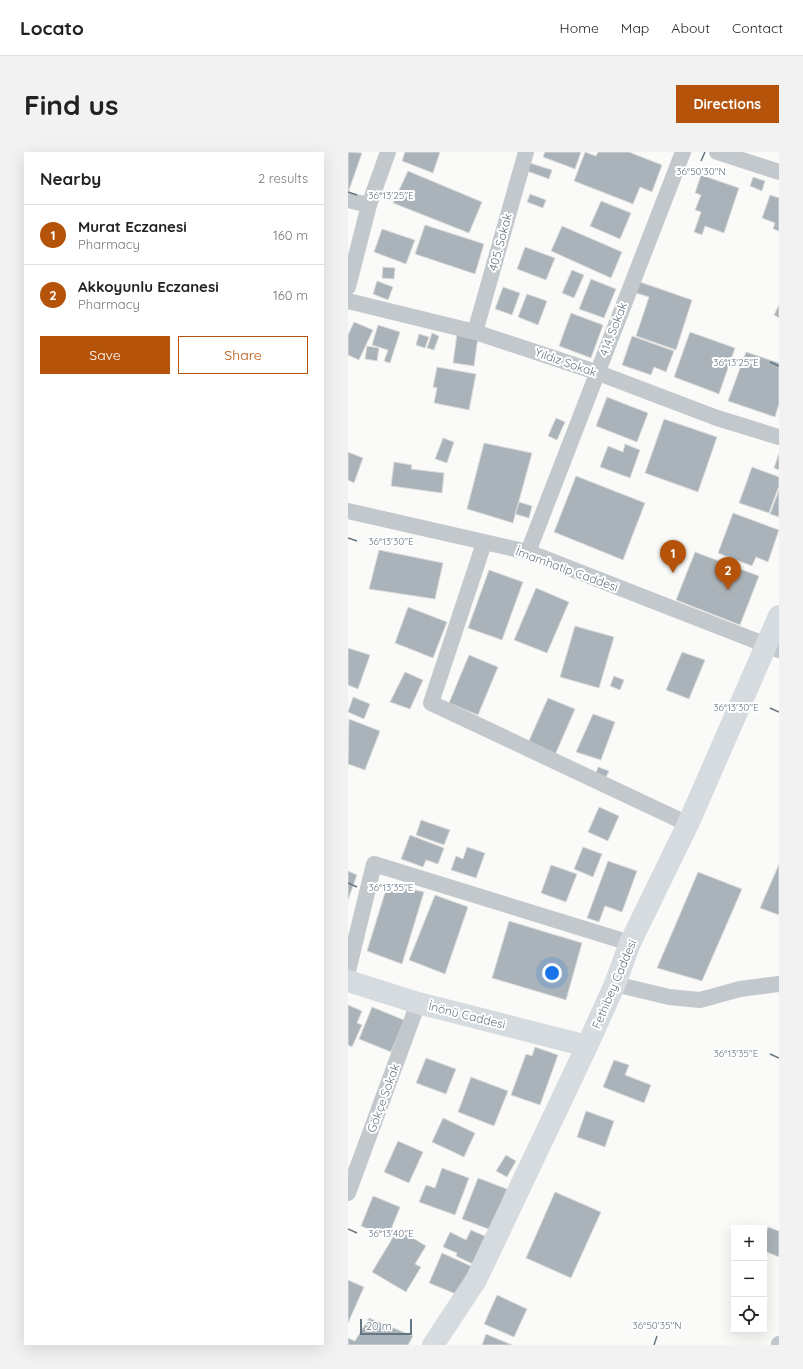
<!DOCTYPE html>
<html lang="en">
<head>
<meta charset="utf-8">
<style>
  :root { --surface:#fff; --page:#f2f2f2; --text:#222; --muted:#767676; --line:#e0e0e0; --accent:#b45309 }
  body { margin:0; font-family:Quicksand,sans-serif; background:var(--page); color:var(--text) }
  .controls { position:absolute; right:12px; bottom:12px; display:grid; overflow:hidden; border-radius:0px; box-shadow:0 4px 16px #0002 }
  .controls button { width:36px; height:36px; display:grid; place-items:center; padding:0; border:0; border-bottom:1px solid var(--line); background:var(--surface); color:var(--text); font:20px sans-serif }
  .scale { position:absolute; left:12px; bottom:10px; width:52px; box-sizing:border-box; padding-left:4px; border:2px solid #657683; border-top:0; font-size:11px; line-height:14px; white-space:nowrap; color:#657683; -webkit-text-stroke:3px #fff; paint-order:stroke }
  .you { position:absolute; left:204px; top:821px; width:14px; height:14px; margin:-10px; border:3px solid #fff; border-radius:50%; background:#1a73e8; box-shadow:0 0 0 6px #1a73e833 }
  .badge { display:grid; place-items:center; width:26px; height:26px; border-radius:50%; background:var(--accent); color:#fff; font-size:13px; font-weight:700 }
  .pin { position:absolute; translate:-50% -33px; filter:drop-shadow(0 1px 2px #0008) }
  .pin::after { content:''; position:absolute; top:21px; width:14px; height:12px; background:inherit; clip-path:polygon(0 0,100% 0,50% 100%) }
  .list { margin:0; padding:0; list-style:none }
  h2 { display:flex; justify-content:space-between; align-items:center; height:52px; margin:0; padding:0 16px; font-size:17px }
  h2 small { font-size:13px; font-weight:400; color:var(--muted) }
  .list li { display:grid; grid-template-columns:26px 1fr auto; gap:12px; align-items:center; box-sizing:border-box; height:60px; padding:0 16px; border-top:1px solid var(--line) }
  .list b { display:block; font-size:15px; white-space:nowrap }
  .list p { margin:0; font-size:13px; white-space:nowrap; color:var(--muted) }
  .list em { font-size:13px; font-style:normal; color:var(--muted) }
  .actions { display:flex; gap:8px; padding:12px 16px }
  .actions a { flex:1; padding:9px 0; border:1px solid var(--accent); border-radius:0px; text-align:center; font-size:14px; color:var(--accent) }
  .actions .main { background:var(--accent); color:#fff }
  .icon { flex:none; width:22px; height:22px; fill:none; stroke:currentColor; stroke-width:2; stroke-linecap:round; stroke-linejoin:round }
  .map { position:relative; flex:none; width:431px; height:1193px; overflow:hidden; border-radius:0px }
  header { display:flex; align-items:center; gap:24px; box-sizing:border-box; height:56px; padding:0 20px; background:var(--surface); border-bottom:1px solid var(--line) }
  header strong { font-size:19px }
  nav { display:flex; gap:22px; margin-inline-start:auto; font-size:14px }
  .intro { display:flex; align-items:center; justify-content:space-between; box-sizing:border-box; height:96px; padding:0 24px }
  h1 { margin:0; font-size:28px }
  .button { padding:10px 18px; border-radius:0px; background:var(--accent); color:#fff; font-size:14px; font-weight:700 }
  main { display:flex; gap:24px; padding:0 24px }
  aside { flex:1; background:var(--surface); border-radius:0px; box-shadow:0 4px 16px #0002 }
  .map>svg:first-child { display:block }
  .building { fill:#aab3b9; stroke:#dcdcda }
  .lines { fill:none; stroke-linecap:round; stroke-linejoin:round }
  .street { stroke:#c3c8cc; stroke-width:16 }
  .secondary { stroke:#d6dbdf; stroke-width:22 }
  .ticks { fill:none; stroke:#657683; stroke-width:1.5 }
  .labels { text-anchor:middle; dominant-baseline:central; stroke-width:4; stroke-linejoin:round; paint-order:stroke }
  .street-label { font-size:12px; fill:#657683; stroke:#fff }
  .ticks-label { font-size:10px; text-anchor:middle; fill:#657683; stroke:#fff; stroke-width:4; stroke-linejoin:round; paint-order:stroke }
</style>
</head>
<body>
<header>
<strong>Locato</strong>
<nav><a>Home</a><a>Map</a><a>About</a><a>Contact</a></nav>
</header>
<div class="intro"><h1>Find us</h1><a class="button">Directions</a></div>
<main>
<aside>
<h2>Nearby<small>2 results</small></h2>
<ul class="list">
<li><span class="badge">1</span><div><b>Murat Eczanesi</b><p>Pharmacy</p></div><em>160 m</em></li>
<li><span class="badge">2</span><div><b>Akkoyunlu Eczanesi</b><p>Pharmacy</p></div><em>160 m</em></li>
</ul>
<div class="actions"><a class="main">Save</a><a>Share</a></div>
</aside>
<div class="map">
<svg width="431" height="1193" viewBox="0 0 431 1193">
  <rect width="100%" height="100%" fill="#fafaf8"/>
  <path class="building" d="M0,0L14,1L0,41Z
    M57,0H92L85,21L54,9Z
    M197,0H233L227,17L195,5Z
    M237,0L248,4L250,0H281L314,13L304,40L292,35L285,52L226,29Z
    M182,11L204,18L201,27L179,19Z
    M60,19L134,50L121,81L45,51Z
    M353,23L391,36L376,81L357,74L354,83L346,80L353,60L347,58L353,43L347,41Z
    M405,25L417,29L414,39L402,34Z
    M182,42L198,48L195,56L179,50Z
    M422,43L431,46V79L425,77L427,71L414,66Z
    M253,49L283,61L272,87L242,74Z
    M77,73L136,92L127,122L67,102Z
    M214,74L274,100L263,126L203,99Z
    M34,77L67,88L58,112L26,100Z
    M177,95L207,106L198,128L169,117Z
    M35,115L47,116L46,127L34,126Z
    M224,118L236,123L226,146L214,141Z
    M243,127L268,137L256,166L231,157Z
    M29,129L45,135L40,148L25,142Z
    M292,130L344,148L328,198L288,184L301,145L288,141Z
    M155,135L172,141L164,163L147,157Z
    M179,142L199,149L190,173L170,165Z
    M431,153V166L426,163Z
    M223,161L255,173L243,206L211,194Z
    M6,170L25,178L11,208L0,203V183Z
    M30,173L52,180L42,211L36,209L40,198L24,193Z
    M342,180L387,196L371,242L326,225Z
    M84,181L91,184L86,198L79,196Z
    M71,182L81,185L77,196L68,193Z
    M109,182L130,185L126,214L105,211Z
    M284,184L326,199L318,220L306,215L303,223L274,213Z
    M19,194L31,196L29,209L17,207Z
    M398,200L431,211V252L427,265L380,249Z
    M89,215L128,222L121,258L86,251L89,236L85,235Z
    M259,245L300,261L289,290L248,274Z
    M208,266L217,270L209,288L200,284Z
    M316,267L369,285L350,340L297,321Z
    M95,286L106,290L99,311L87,307Z
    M136,291L184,301L165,371L119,357Z
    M277,292L292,298L282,326L252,315L260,294L275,300Z
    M0,300L15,306L6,331L0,328Z
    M431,301V318L426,316Z
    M46,310L64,313L63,317L96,321L94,341L43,334Z
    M404,315L431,325V334L421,361L391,351Z
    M228,324L297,351L275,408L206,380Z
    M431,338V365L422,362Z
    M171,350L184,354L181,366L167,362Z
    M385,361L431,378L420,410L408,405L404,414L370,401Z
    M31,398L95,411L87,447L21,437Z
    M347,400L411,424L392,473L328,448Z
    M141,418L175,430L154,488L120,476Z
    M188,436L221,450L199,501L166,488Z
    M60,455L99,470L85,506L47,491Z
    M227,474L266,485L251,536L212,525Z
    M0,496L22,503L10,537L0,533Z
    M334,500L357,508L341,547L318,538Z
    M121,503L150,515L130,563L101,551Z
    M57,520L75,528L62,557L42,550Z
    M266,524L276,528L272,538L262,534Z
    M5,545L22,552L16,567L0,560Z
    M200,546L227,557L207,603L180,591Z
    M245,562L267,570L253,608L228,600Z
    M1,567L32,579L17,618L0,612Z
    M250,615L261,619L258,625L248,621Z
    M251,655L271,664L260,689L240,680Z
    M73,668L102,678L96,693L68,683Z
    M62,683L96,696L90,712L78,708L75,715L53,707Z
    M119,695L137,701L128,726L103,718L108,704L115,707Z
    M235,695L254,702L245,725L226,717Z
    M260,709L289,719L274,760L257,754L251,770L239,766Z
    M431,712V763L412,756Z
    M203,713L229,722L218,750L193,741Z
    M0,719L9,723L0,748Z
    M350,720L394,737L354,829L309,816Z
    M40,731L76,740L54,812L19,799Z
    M87,743L120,755L97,822L61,808Z
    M161,769L234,791L218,848L144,826Z
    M0,853L14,859L9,871L14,873L4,895L0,893Z
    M24,855L56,868L43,900L11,887Z
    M187,895L210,903L192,953L163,943L178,902L184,904Z
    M78,906L108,917L98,942L68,931Z
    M266,908L281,913L277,923L303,933L296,951L255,935Z
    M123,925L160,939L146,974L110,960Z
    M238,959L266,969L257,995L229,985Z
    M95,966L127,981L116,1005L84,990Z
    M50,989L75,1000L61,1031L36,1020Z
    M158,1003L168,1009L159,1025L148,1019Z
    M94,1016L121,1026L107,1063L71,1050L78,1033L87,1036Z
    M130,1026L159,1037L143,1078L114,1067Z
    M207,1040L253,1060L223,1126L178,1106Z
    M25,1044L52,1055L40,1085L13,1074Z
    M420,1075L431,1079V1105L416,1099V1086Z
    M50,1077L78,1094L67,1112L73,1115L58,1140L24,1120Z
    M123,1078L141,1086L129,1114L108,1104L109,1101L95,1095L102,1080L118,1088Z
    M94,1101L125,1115L113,1144L81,1131Z
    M0,1128L16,1135L0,1171Z
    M149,1143L179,1157L166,1185L136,1172Z
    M21,1166L65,1184L60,1193H0V1186L7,1189Z
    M138,1182L164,1193H134Z"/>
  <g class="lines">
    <path class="street" d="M369,0L431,20
      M0,48L21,53
      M0,135L21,53L40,0
      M0,149L127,180L248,220L369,266L431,285
      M127,180L178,0
      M0,359L180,400L431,498
      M136,391L83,551L340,672
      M180,400L335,0
      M0,819L26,712L282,791
      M267,832L321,845L352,848L392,837L431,832
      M0,1041L70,851
      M431,1193V1192"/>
    <path class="secondary" d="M0,829L70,851L239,894
      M85,1193L128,1128L239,894L267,832L282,791L340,672L431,464"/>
  </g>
  <path class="ticks" d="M353,9L357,0M0,40L9,43M422,210L431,214M0,386L9,389M422,556L431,560M0,731L9,735M422,902L431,906M0,1077L9,1081M306,1193L309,1184"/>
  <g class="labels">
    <g class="street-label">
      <text transform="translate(152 90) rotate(-75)">405. Sokak</text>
      <text transform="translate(265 177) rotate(-69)">414. Sokak</text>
      <text transform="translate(218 210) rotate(19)">Yıldız Sokak</text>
      <text transform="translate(219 417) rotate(20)">İmamhatip Caddesi</text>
      <text transform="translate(266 832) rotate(-67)">Fethibey Caddesi</text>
      <text transform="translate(119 863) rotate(14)">İnönü Caddesi</text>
      <text transform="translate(35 946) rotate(-70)">Gökçe Sokak</text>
    </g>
  </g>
  <g class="ticks-label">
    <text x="353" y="23">36°50'30"N</text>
    <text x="43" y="47">36°13'25"E</text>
    <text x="388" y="214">36°13'25"E</text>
    <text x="43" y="393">36°13'30"E</text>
    <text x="388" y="559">36°13'30"E</text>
    <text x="43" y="739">36°13'35"E</text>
    <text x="388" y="905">36°13'35"E</text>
    <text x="43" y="1085">36°13'40"E</text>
    <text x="309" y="1177">36°50'35"N</text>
  </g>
</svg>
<div class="controls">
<button>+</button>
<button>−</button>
<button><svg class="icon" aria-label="locate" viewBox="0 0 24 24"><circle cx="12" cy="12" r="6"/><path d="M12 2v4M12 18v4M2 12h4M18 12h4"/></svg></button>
</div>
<div class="scale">20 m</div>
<div class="you"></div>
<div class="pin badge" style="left:325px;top:421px">1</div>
<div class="pin badge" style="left:380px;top:438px">2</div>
</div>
</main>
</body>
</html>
